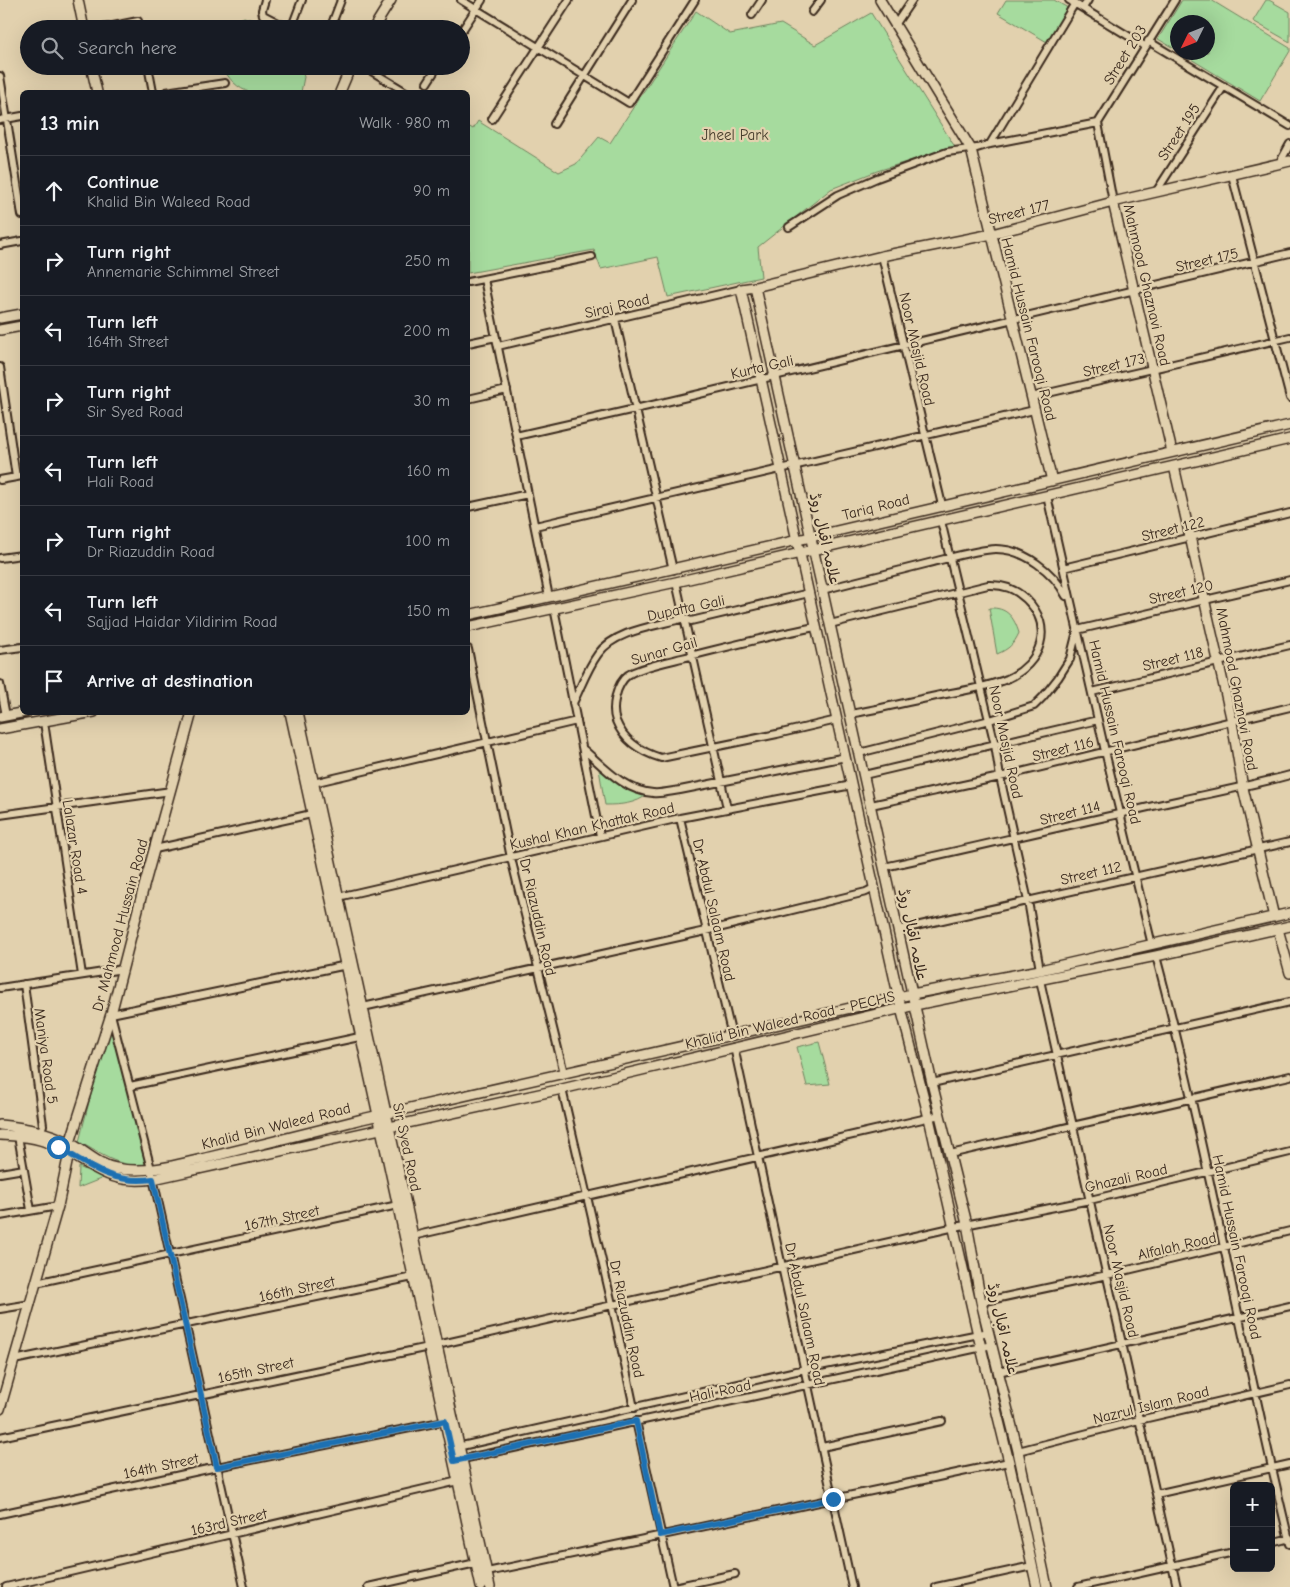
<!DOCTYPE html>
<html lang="en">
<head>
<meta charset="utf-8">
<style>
  :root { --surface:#171b24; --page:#242831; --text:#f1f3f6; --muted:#9ea1a6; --line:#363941 }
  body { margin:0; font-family:"Comic Neue","Playpen Sans Arabic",sans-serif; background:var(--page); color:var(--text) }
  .controls { position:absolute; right:15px; bottom:15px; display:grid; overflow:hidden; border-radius:8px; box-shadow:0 5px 20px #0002 }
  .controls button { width:45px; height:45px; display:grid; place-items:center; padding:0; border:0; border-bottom:1px solid var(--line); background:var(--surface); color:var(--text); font:25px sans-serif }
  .compass { position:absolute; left:1170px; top:15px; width:45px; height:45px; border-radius:50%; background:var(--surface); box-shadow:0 5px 20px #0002; rotate:227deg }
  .stop { position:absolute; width:15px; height:15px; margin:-11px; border:4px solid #1f6fb2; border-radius:50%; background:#fff }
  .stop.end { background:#1f6fb2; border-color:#fff; box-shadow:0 1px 5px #0008 }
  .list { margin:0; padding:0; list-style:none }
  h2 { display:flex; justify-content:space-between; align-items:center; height:65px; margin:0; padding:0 20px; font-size:21px }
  h2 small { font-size:16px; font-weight:400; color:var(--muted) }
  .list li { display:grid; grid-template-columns:32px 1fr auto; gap:15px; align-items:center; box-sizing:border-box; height:70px; padding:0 20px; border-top:1px solid var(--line) }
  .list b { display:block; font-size:19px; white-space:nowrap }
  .list p { margin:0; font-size:16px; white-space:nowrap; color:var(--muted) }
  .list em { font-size:16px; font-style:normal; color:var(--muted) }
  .icon { flex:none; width:28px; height:28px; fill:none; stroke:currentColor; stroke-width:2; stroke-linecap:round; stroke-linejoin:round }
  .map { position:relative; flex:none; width:1290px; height:1587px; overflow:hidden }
  .search { position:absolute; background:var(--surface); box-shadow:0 5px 20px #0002; left:20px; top:20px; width:450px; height:55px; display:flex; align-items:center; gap:12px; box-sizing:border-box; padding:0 18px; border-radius:28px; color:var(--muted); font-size:19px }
  .panel { position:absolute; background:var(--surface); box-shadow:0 5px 20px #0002; left:20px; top:90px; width:450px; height:625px; border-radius:8px }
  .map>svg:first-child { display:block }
  .green { fill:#a6db9e; stroke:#70825e }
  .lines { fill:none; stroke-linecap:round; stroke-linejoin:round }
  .street-casing { stroke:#3b2a1e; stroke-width:10 }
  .secondary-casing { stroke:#3b2a1e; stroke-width:12 }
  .street { stroke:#e2d1ae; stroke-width:6 }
  .secondary { stroke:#e2d1ae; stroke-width:9 }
  .route { stroke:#1f6fb2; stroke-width:6 }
  .labels { text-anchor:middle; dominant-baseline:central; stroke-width:4.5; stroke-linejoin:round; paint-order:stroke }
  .street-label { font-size:15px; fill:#3b2a1e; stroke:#e2d1ae }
  .park-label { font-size:15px; fill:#463c2b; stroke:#e2d1ae }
</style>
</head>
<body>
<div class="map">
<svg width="1290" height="1587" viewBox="0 0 1290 1587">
  <rect width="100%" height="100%" fill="#e2d1ae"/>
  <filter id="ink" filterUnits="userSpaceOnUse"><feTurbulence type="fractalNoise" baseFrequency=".02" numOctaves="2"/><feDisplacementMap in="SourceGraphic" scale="10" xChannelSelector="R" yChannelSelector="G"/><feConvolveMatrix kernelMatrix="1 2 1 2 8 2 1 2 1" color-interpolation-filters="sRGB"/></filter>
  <g filter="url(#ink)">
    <path class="green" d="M1006,0H1054L1068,8L1047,42L998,13Z
      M1182,0H1211L1290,48V51L1260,101L1181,53L1208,52V22H1178L1177,50L1158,39Z
      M1266,0H1269L1290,12V42L1253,21Z
      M696,11L730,34L781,24L815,45L871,13L955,147L877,171L831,189L758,247L761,277L668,297L658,257L601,269L594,250L468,273V126L473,129L478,121L559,172L576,164L599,137L610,143Z
      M244,17L269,25L275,29H223L227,25Z
      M223,66H301L304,77L301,92C292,94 260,94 250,92C239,90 226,77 223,66Z
      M989,608C1007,607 1014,617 1019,633C1014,644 1009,649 997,654Z
      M599,769L648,794C636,804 620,805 605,805Z
      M111,1014L151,1164C121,1170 104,1155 79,1142Z
      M819,1042L830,1084L807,1086L797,1047Z
      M79,1167L103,1178L78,1188Z"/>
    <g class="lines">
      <defs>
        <path id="street" d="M265,0L262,10L263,15L290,29
          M461,0L629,103L695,0
          M1069,0L1145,46
          M1083,8L1088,0
          M812,12L821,0
          M752,15L762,0
          M895,25L912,0
          M98,29L138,21L140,29
          M291,29L302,0
          M330,29L341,0
          M461,32L482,0
          M1148,41L1290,126
          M148,66L153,92
          M363,66L406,92
          M0,76L22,215
          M427,83L438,66
          M166,92L225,83
          M492,119L569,0
          M0,120L22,116
          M1098,123L1175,0
          M1098,123L1113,202
          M554,124L632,0
          M990,144L1075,3
          M1279,164L1290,144
          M1232,175L1290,398
          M1156,192L1224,86
          M789,227L838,195L877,178L947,152L977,148L990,144L1098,123
          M0,245L22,241
          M882,256L942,505
          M484,279L549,597
          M468,282L592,257
          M615,319L673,570
          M468,343L496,337
          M498,346L741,289
          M0,367L16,477
          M1031,397L1290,337
          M468,399L507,390
          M516,436L670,401L1290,253
          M0,480L22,476
          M1047,496L1105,751L1152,945
          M468,507L528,494
          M941,521L995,745L1000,777L1028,901L1040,970
          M535,526L1034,410
          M0,558L22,555
          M1063,568L1290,513
          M676,582L727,808
          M822,590C859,581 896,571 933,562C949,558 980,549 996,549C1024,549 1054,572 1066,596
          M554,608L600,836
          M830,624L988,585C1004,584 1015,589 1026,599C1055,627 1041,664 1007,679C985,688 960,691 936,696C907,702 879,709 850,714
          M816,627C771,635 727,647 682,658C670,661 637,668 628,675C616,684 611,708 616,721C624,741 641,752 661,758L777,734L837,720
          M1077,630L1290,580
          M468,649L511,858L564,1073
          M0,650L22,647
          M0,684L6,716
          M1092,692L1290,645
          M573,703C581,687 587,669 598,654C615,630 657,626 684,618L691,621L809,593
          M44,722L82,975
          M583,749C603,766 624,791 653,793C661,794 672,791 680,790L846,757
          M859,753L990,720L1034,706L1043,697L1058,678L1070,659L1077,631
          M864,775L1098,720
          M313,783L577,721
          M871,805L1000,777L1290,707
          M0,815L171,791
          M680,818L732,1036
          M155,849L316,813
          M884,867C963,850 1041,831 1119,814C1176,800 1233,790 1290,775
          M338,897L680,818L852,785
          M898,930L1290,842
          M1156,956C1208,1150 1242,1349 1290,1544
          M1040,980L1177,1587
          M24,984L43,1125L41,1131
          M0,988L123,969
          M363,1007L706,931L866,892L874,888
          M734,1047L852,1587
          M932,1083L1290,1002
          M130,1086L364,1036
          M562,1089L612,1304L634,1408
          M18,1136L31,1210
          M950,1154L1290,1076
          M0,1173L24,1169
          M0,1216L58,1206
          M413,1236L940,1115
          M36,1283L398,1205
          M981,1302L1107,1275L1290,1231
          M0,1309L31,1304
          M437,1345L955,1227L1090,1200L1290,1152
          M14,1360L413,1277
          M998,1372L1290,1306
          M636,1421L673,1587
          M0,1437L429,1347
          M457,1447L805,1369L989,1332
          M822,1447L942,1421
          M1018,1451L1139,1420L1290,1385
          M458,1460L992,1345
          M1156,1494L1290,1464
          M0,1514L217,1467L445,1421
          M1271,1543L1290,1538
          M487,1572L1009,1462
          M6,1587L458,1481
          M244,1587L151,1169L111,1014L347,965
          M368,1587L476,1563
          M674,1587L735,1574
          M936,1587L1032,1566
          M1078,1587L1234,1552"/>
        <path id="secondary" d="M78,0L84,29
          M880,0L971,149L1052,481
          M373,29L391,0
          M91,66L97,92
          M340,92L351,66
          M1113,202L1172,452
          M755,287L932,1083L967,1224L981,1302L1018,1451L1047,1587
          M0,318L22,314
          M0,330L22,326
          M1174,466L1232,722L1243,788L1274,917
          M468,615C742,555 1016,488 1290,425
          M468,627L676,582L1290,439
          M290,712L481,1587
          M298,712L490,1587
          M0,717L26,712
          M0,729L94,712
          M1278,929L1290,973
          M0,1125C26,1128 46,1131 70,1143C85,1151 98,1165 116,1168C147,1175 183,1163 214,1156C263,1144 312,1132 362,1119L912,994L1040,970L1290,913
          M0,1135C18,1136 37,1137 53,1145C92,1162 106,1186 153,1179L562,1089L915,1005L1156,956L1290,926
          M70,1143L111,1014L143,890L192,712
          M0,1409L58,1206L69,1153
          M1037,1587L1009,1462L978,1335L929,1118L901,1008L741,289L755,287L882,256L992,234L1113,202L1290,161"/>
      </defs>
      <use href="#street" class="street-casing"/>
      <use href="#secondary" class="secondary-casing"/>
      <use href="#street" class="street"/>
      <use href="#secondary" class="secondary"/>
    </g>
  </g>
  <g class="lines" filter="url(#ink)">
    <path class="route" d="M58,1147C90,1166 113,1185 153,1179L217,1467L445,1421L454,1461L636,1421L660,1535L833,1499"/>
  </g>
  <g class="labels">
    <g class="street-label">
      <text transform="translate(1125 55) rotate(-58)">Street 203</text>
      <text transform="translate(1179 132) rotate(-57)">Street 195</text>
      <text transform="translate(1019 212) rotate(-14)">Street 177</text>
      <text transform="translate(1207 260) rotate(-13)">Street 175</text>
      <text transform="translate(1147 285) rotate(77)">Mahmood Ghaznavi Road</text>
      <text transform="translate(617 306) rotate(-13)">Siraj Road</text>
      <text transform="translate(1029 329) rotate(76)">Hamid Hussain Farooqi Road</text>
      <text transform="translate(917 349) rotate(77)">Noor Masjid Road</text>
      <text transform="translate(1114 365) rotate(-13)">Street 173</text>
      <text transform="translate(762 367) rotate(-13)">Kurta Gali</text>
      <text transform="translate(876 507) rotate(-14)">Tariq Road</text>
      <text transform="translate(1173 529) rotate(-14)">Street 122</text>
      <text transform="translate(825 539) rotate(77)">علامہ اقبال روڈ</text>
      <text transform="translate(1181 592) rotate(-13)">Street 120</text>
      <text transform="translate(686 608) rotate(-12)">Dupatta Gali</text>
      <text transform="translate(664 651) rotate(-16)">Sunar Gail</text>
      <text transform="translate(1173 659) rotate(-14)">Street 118</text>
      <text transform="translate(1237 689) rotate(79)">Mahmood Ghaznavi Road</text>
      <text transform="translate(1115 732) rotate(77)">Hamid Hussain Farooqi Road</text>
      <text transform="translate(1006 742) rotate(78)">Noor Masjid Road</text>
      <text transform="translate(1063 749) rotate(-14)">Street 116</text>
      <text transform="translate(1070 813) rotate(-14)">Street 114</text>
      <text transform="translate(592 826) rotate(-13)">Kushal Khan Khattak Road</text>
      <text transform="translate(75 847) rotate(81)">Lalazar Road 4</text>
      <text transform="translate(1091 873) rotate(-13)">Street 112</text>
      <text transform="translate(714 910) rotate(77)">Dr Abdul Salaam Road</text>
      <text transform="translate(538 917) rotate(77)">Dr Riazuddin Road</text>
      <text transform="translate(120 925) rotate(-75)">Dr Mahmood Hussain Road</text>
      <text transform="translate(913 935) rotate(78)">علامہ اقبال روڈ</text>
      <text transform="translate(790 1020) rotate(-13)">Khalid Bin Waleed Road - PECHS</text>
      <text transform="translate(46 1056) rotate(82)">Maniya Road 5</text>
      <text transform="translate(276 1126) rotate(-14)">Khalid Bin Waleed Road</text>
      <text transform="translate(407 1147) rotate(78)">Sir Syed Road</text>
      <text transform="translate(1126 1178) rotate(-13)">Ghazali Road</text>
      <text transform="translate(282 1218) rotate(-12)">167th Street</text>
      <text transform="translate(1177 1246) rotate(-13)">Alfalah Road</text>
      <text transform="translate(1237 1247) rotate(78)">Hamid Hussain Farooqi Road</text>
      <text transform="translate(1121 1281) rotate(77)">Noor Masjid Road</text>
      <text transform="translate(297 1289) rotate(-12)">166th Street</text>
      <text transform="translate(805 1314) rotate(78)">Dr Abdul Salaam Road</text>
      <text transform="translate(627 1319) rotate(78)">Dr Riazuddin Road</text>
      <text transform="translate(1003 1329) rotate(77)">علامہ اقبال روڈ</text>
      <text transform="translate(256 1370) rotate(-12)">165th Street</text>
      <text transform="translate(720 1391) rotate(-12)">Hali Road</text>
      <text transform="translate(1151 1405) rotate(-14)">Nazrul Islam Road</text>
      <text transform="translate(161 1466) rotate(-12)">164th Street</text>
      <text transform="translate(229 1522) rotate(-13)">163rd Street</text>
    </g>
    <g class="park-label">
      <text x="735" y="135">Jheel Park</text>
    </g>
  </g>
</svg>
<div class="controls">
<button>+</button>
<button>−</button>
</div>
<svg class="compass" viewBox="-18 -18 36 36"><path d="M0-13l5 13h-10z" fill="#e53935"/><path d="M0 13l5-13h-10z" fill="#9ea1a6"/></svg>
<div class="stop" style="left:58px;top:1147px"></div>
<div class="stop end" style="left:833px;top:1499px"></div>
<div class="search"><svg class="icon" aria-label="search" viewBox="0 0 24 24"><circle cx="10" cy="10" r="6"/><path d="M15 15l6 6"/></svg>Search here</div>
<section class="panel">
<h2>13 min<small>Walk · 980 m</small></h2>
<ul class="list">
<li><svg class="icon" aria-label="ahead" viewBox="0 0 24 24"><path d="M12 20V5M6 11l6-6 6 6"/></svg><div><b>Continue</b><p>Khalid Bin Waleed Road</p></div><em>90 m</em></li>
<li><svg class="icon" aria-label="right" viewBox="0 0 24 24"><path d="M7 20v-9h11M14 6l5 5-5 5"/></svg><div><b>Turn right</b><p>Annemarie Schimmel Street</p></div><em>250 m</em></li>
<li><svg class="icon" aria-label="left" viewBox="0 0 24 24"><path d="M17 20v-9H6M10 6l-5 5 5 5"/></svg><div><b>Turn left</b><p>164th Street</p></div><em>200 m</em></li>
<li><svg class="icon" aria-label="right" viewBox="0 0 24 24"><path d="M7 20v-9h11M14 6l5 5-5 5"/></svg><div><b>Turn right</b><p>Sir Syed Road</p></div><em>30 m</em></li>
<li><svg class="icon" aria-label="left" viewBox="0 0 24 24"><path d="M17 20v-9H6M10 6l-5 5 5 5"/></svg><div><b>Turn left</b><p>Hali Road</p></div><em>160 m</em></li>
<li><svg class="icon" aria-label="right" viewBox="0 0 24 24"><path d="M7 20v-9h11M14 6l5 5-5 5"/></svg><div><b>Turn right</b><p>Dr Riazuddin Road</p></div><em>100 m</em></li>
<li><svg class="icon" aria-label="left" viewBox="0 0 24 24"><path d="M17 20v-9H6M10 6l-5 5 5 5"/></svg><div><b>Turn left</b><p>Sajjad Haidar Yildirim Road</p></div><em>150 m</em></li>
<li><svg class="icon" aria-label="arrive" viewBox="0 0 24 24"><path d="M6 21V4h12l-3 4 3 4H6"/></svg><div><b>Arrive at destination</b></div></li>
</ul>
</section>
</div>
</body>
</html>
